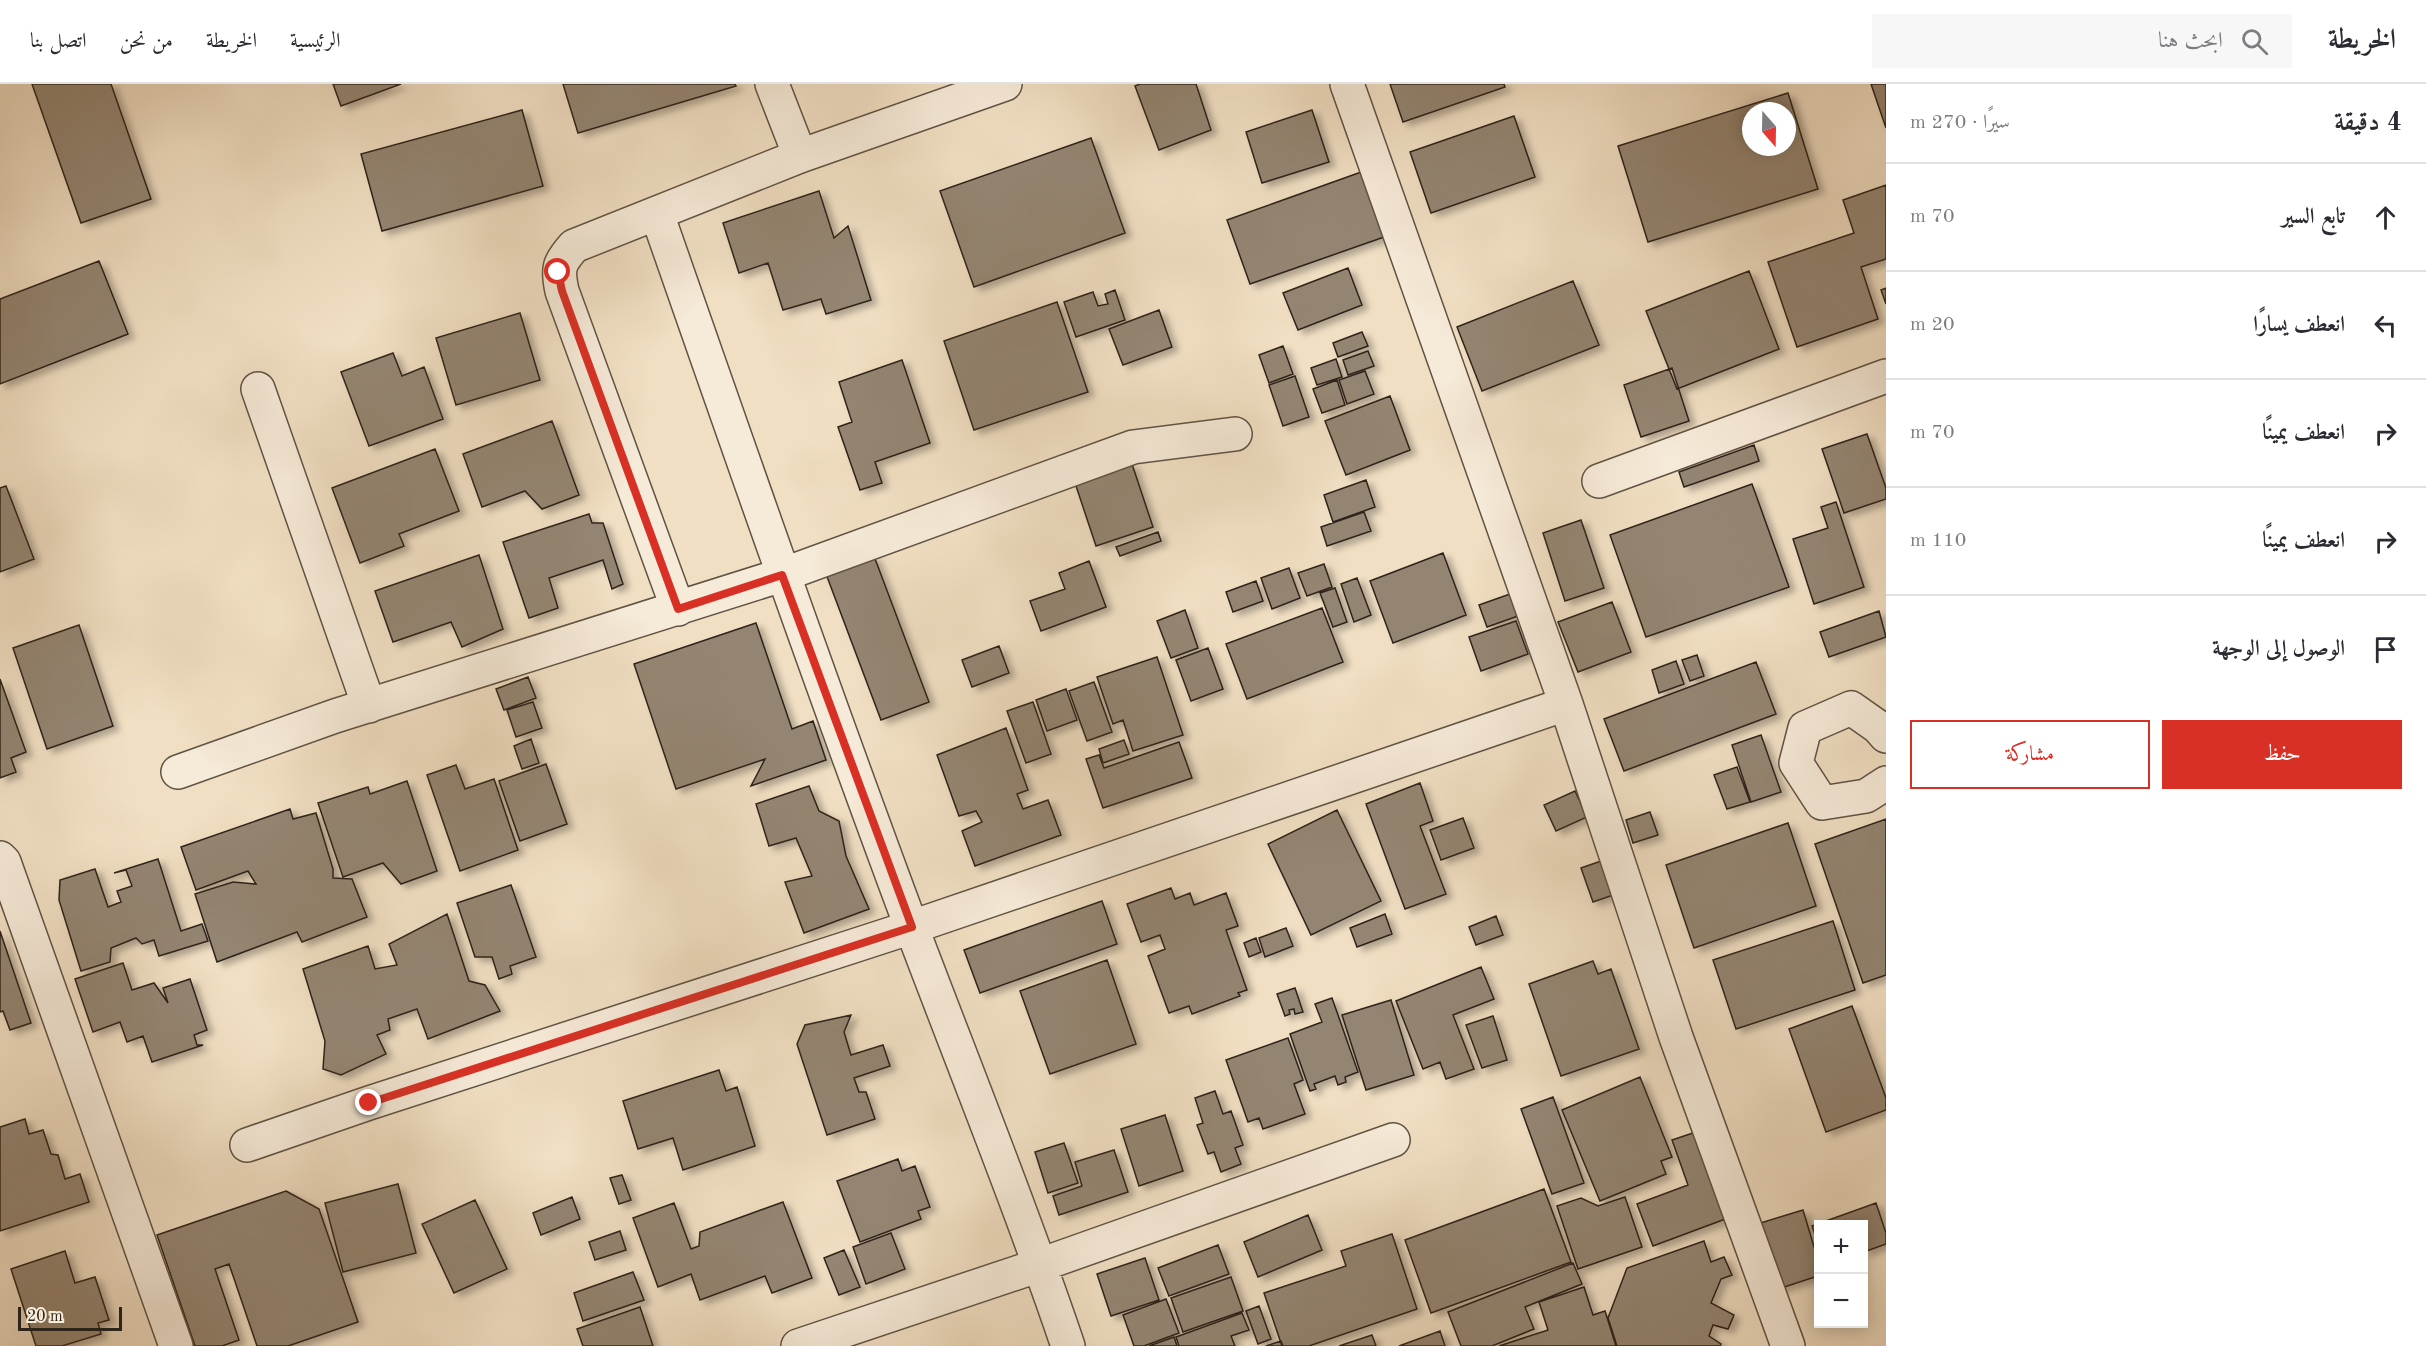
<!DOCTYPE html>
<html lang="ar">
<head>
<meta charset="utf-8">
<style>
  :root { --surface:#fff; --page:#f7f7f7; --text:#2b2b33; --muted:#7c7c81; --line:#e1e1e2; --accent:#d93025 }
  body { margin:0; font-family:"Old Standard TT",Amiri,serif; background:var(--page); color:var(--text); direction:rtl }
  .controls { position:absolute; right:18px; bottom:18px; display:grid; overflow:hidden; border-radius:0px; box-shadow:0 3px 15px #0003 }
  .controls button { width:54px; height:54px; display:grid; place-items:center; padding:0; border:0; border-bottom:2px solid var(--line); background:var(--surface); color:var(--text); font:30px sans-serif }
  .compass { position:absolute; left:1742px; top:18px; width:54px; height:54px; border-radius:50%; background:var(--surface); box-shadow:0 3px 15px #0003; rotate:160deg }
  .scale { position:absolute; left:18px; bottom:15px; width:104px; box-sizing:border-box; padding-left:6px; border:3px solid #2f241a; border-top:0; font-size:16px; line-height:21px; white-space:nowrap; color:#2f241a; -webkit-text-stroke:4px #f6ead8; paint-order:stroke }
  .stop { position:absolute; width:18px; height:18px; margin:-14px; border:4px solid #d93025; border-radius:50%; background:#fff }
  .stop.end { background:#d93025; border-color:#fff; box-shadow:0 2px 6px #0008 }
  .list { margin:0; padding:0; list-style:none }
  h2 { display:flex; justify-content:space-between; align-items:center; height:78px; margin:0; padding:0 24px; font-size:26px }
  h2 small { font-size:20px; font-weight:400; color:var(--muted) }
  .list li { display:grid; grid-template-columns:39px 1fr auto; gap:18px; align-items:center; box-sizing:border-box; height:108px; padding:0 24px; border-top:2px solid var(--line) }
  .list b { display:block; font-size:22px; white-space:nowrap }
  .list em { font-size:20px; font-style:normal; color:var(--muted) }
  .actions { display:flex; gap:12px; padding:18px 24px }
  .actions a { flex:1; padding:14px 0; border:2px solid var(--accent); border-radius:0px; text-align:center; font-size:21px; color:var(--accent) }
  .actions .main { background:var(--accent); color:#fff }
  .icon { flex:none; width:33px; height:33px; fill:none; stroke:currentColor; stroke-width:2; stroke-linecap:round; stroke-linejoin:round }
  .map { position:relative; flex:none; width:1886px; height:1262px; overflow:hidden; direction:ltr }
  header { display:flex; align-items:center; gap:36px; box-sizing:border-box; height:84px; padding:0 30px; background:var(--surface); border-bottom:2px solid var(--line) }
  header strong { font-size:28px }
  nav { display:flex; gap:33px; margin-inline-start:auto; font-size:21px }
  .search { width:420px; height:54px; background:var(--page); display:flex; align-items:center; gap:15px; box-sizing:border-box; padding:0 21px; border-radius:0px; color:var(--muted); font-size:22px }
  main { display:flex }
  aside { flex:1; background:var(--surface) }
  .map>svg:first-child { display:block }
  .building { fill:#948572; stroke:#2f241a; stroke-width:1.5; fill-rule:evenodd; filter:url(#shadow) }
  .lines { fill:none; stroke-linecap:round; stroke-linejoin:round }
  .street-casing { stroke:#605344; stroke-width:36 }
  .street { stroke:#f6ead8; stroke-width:33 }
  .route { stroke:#d93025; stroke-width:8 }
</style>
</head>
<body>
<header>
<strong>الخريطة</strong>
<div class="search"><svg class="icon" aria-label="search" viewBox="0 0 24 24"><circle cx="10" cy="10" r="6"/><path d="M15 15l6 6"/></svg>ابحث هنا</div>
<nav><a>الرئيسية</a><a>الخريطة</a><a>من نحن</a><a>اتصل بنا</a></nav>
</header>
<main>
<aside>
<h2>4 دقيقة<small>سيرًا · 270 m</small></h2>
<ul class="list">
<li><svg class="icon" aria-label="ahead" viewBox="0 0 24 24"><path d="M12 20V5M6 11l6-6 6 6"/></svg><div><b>تابع السير</b></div><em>70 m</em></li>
<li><svg class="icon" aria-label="left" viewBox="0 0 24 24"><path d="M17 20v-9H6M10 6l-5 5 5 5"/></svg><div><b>انعطف يسارًا</b></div><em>20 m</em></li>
<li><svg class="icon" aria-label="right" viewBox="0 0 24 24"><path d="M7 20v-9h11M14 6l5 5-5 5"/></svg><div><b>انعطف يمينًا</b></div><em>70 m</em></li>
<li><svg class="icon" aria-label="right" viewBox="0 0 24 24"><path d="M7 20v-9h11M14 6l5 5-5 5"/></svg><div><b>انعطف يمينًا</b></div><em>110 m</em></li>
<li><svg class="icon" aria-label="arrive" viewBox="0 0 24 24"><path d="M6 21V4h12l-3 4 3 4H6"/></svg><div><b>الوصول إلى الوجهة</b></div></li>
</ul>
<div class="actions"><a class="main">حفظ</a><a>مشاركة</a></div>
</aside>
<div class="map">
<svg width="1886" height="1262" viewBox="0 0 1886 1262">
  <defs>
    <filter id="shadow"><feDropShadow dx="6" dy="4" stdDeviation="3" flood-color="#0004"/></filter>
  </defs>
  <rect width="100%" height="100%" fill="#f1dfc3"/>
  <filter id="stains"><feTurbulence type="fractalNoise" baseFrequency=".00333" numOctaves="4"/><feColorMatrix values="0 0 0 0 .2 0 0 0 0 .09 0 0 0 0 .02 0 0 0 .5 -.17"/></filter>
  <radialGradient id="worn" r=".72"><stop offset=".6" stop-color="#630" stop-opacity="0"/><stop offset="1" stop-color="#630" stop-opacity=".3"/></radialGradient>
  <path class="building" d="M32,0H111L151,115L81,139Z
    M333,0H401L341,22Z
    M563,0H735L736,2L578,49Z
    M1140,0H1196L1211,46L1159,66L1135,2Z
    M1390,0H1504L1505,3L1403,38Z
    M1871,0H1886V44Z
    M1788,9L1818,105L1648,158L1618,62ZM1751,27H1787V63H1751Z
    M522,26L543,102L382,147L361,70Z
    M1312,26L1329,78L1262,99L1246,48Z
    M1514,32L1535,93L1431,129L1410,68Z
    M1091,54L1125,149L974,203L940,107Z
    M1364,87L1387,152L1250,200L1227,136Z
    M1886,101V175L1861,183L1878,235L1797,263L1768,178L1854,149L1843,116Z
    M819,107L834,154L848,142L871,216L826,230L821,215L783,226L768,179L739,189L723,139Z
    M99,177L128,250L0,300V215Z
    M1348,184L1362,221L1298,246L1283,209Z
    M1749,187L1779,265L1677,305L1646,227Z
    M1573,197L1599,261L1482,307L1457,243Z
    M1886,204V220L1881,206Z
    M1115,206L1125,236L1076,253L1064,218L1093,208L1098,222L1108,220L1105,210Z
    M1057,218L1088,308L974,346L944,257Z
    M1159,226L1172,263L1123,281L1109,245Z
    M520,229L540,296L456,321L436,254Z
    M1362,248L1368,262L1338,273L1333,259Z
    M1283,262L1293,290L1269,299L1259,271Z
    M1368,267L1374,282L1348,291L1343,276Z
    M393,269L402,292L424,283L443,335L369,362L341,288Z
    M1336,275L1342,293L1317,301L1311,284Z
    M902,276L930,359L875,378L882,399L860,406L838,343L852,338L839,298Z
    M1672,284L1689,337L1641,353L1624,301Z
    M1365,287L1374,310L1347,320L1339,296Z
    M1295,292L1309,333L1283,342L1269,301Z
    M1337,296L1345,321L1322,329L1313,305Z
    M1390,312L1410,366L1346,391L1325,337Z
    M552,337L579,411L542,425L525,407L482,423L463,370Z
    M1867,350L1886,404V415L1844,429L1822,365Z
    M1754,361L1759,377L1684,403L1679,388Z
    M435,365L459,427L399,450L404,462L360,479L332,404Z
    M1132,380L1153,443L1096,462L1075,399Z
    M1366,396L1375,423L1333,438L1324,411Z
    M1752,400L1789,503L1646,553L1610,451Z
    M6,402L34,475L0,488V404Z
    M1836,418L1864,503L1814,520L1793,455L1828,444L1821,423Z
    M1364,428L1371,447L1327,462L1321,443Z
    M589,430L592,439H603L623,500L612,505L603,476L549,494L558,524L529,534L503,458Z
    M1581,436L1604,504L1565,517L1543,449Z
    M1158,448L1161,457L1120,472L1116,463Z
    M1443,469L1466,531L1393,559L1370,497Z
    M479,471L503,545L462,563L451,538L393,558L375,507Z
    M874,472L929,618L881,636L826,490Z
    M1089,477L1106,523L1041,547L1030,517L1065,505L1059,489Z
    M1324,480L1332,503L1307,512L1298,489Z
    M1289,484L1300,514L1272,525L1261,494Z
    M1357,494L1371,531L1354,538L1341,500Z
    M1256,497L1263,517L1233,528L1226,508Z
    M1335,504L1347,538L1333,543L1320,509Z
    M1510,510L1518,532L1487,543L1479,521Z
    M1612,518L1631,568L1578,588L1558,538Z
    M1322,524L1343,578L1247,615L1226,560Z
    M1185,526L1198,564L1171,574L1157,537Z
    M1879,527L1886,553L1829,573L1820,548Z
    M1516,537L1528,570L1481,587L1469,553Z
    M756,539L792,645L813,637L826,676L751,702L765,675L676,705L634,580Z
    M79,541L113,642L47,665L13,564Z
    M999,562L1009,589L972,603L962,576Z
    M1208,564L1223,605L1191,617L1176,576Z
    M1697,571L1704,592L1690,597L1682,576Z
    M1157,573L1183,651L1133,667L1123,636L1113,640L1097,593Z
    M1676,577L1684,600L1659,609L1652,586Z
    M1756,578L1776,630L1624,687L1604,635Z
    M528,593L536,614L504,626L496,605Z
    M0,595L26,668L11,674L16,688L0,694Z
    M1094,598L1112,648L1087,657L1069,607Z
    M1066,605L1077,636L1047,647L1036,616Z
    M533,618L542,644L516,653L507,626Z
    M1033,618L1051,670L1026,679L1007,627Z
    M1006,644L1028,706L1017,710L1023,725L1048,716L1061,751L975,782L962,747L982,738L976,727L959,732L937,671Z
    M1761,651L1781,708L1751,718L1732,661Z
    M531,655L539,679L522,685L514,662Z
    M1124,656L1129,670L1103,679L1099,665Z
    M1179,658L1192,694L1103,724L1086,675L1099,671L1104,684Z
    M546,680L567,740L520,757L499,697Z
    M456,681L465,705L494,695L518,766L460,787L427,691Z
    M1737,683L1750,718L1727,725L1714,691Z
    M407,697L437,787L401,800L383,779L343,793L318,719L368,703L370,710Z
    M1420,699L1433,737L1420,742L1446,810L1405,825L1366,720Z
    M809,702L819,727L839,737L846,772L869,825L804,849L785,798L812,792L796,754L769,762L756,720Z
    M1575,707L1587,733L1556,747L1544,721Z
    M290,725L293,735L316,729L333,785V794L352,795L367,833L302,858L297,848L217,878L195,810L233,798L256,800L248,787L196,806L181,763Z
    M1337,726L1381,817L1311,851L1268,760Z
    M1650,728L1658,751L1633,759L1626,736Z
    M1463,734L1474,764L1441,776L1430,746Z
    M1886,735V891L1863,899L1815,760Z
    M1788,739L1816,822L1694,864L1666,781Z
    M158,775L181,847L202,840L208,857L159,872L154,856L142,860L136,854L111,864L110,878L81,887L59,816L60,796L95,785L108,823L121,818L117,807L132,802L126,786L114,789Z
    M1604,776L1616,810L1593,818L1581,784Z
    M511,801L536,873L510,882L512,890L499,895L492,873H475L457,819Z
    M1171,804L1175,815L1190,809L1194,821L1226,809L1238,842L1226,846L1247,906L1238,909L1240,912L1192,930L1189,922L1169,929L1148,872L1165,865L1160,851L1141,858L1127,820Z
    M1102,817L1117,860L980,909L964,866Z
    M447,830L469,897L485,901L500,927L428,955L417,925L388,935L390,946L377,951L386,970L341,991L323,985L325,957L303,885L368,862L375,885L397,881L389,860Z
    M1385,830L1392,850L1357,863L1350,844Z
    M1496,832L1503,851L1476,861L1469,843Z
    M1833,837L1855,906L1736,945L1713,876Z
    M1286,844L1293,862L1265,873L1259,854Z
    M0,847L31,939L10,946L3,927L0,928Z
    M1256,854L1261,868L1249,873L1244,859Z
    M1107,876L1136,960L1050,990L1020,907Z
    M1593,877L1598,890L1611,885L1639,965L1561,992L1529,900Z
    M123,879L132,906L154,899L168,919L163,904L190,895L207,946L194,951L197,961H203L152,978L143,952L127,958L120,938L93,948L75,895Z
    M1481,883L1494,915L1453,931L1474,985L1446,995L1440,978L1423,985L1396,917Z
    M1295,904L1303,928L1295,930L1294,925L1289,926L1290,930L1285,932L1277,910Z
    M1332,914L1358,988L1345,993L1346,998L1338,1001L1335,992L1314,1000L1316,1005L1310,1007L1290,950L1322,938L1315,920Z
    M1391,916L1414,991L1366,1006L1342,931Z
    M1852,922L1886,1014V1026L1826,1048L1789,945Z
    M851,931L844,948L851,971L883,961L890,982L854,994L859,1008H866L875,1035L827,1051L797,960L805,941Z
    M1493,932L1507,976L1482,984L1466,941Z
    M1288,954L1303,996L1294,1000L1305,1030L1263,1045L1259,1034L1248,1038L1226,976Z
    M719,986L726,1007L737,1003L755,1062L683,1086L673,1054L638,1065L623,1017Z
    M1640,993L1672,1073L1661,1077L1666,1090L1600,1117L1562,1026Z
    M1215,1007L1223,1030L1231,1027L1243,1061L1235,1064L1241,1080L1221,1088L1214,1068L1208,1070L1197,1041L1203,1039L1195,1014Z
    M1553,1013L1584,1099L1552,1110L1521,1025Z
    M1165,1031L1183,1087L1139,1102L1121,1045Z
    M25,1035L29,1050L43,1046L51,1070L58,1071L65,1095L80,1090L89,1118L0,1147V1043Z
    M1696,1048L1728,1134L1653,1162L1637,1120L1688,1101L1672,1056Z
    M1064,1059L1078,1099L1048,1109L1035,1068Z
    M1114,1066L1128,1108L1059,1131L1053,1112L1082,1102L1075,1078Z
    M898,1075L902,1087L915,1082L930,1123L918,1127L921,1135L860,1158L837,1097Z
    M622,1091L631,1116L619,1120L610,1094Z
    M398,1100L416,1169L343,1188L325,1119Z
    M1544,1105L1571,1178L1431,1229L1405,1156Z
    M286,1107L319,1125L358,1238L288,1262H257L229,1180L215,1185L239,1256L222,1262H195L157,1151Z
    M572,1113L580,1135L541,1151L533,1129Z
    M1625,1113L1642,1163L1578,1185L1557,1122L1581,1114L1598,1122Z
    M475,1116L507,1185L454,1209L422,1140Z
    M783,1118L812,1194L772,1209L765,1192L700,1216L691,1190L658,1203L633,1134L674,1119L691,1165L699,1162L700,1148Z
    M1876,1119L1886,1149V1160L1864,1168V1140H1818V1159L1812,1142Z
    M1803,1126L1818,1176V1192L1775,1206L1754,1141Z
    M1308,1131L1322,1166L1258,1193L1244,1158Z
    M620,1147L626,1166L595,1176L589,1158Z
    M891,1149L905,1185L866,1200L853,1163Z
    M1392,1150L1417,1225L1309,1262H1282L1264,1209L1346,1182L1341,1167Z
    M1704,1157L1711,1178L1724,1173L1732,1191L1721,1195L1711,1219L1734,1231L1728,1245L1713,1241L1709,1252L1721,1260L1720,1262H1617L1608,1234L1627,1184Z
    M1218,1161L1229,1190L1169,1212L1158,1184Z
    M844,1166L860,1203L839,1211L824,1174Z
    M65,1167L75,1199L95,1193L109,1236L98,1239L101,1250L62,1262H36L11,1185Z
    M1145,1174L1159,1216L1111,1232L1097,1190Z
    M1573,1179L1582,1200L1525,1223L1534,1245L1492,1262H1461L1448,1228Z
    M633,1188L644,1216L583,1237L574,1209Z
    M1231,1193L1243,1227L1183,1248L1171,1214Z
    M1584,1203L1593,1231L1605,1227L1616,1262H1499L1548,1246L1539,1218Z
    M1166,1215L1179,1249L1144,1262H1134L1123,1231Z
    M1259,1222L1271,1255L1258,1260L1246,1227Z
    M640,1223L653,1262H583L577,1245Z
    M1242,1229L1249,1246L1231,1252L1235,1262H1179L1176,1253Z
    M1440,1247L1445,1262H1399Z
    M1372,1251L1376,1262H1339Z
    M1174,1253L1177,1262H1149Z
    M1281,1257L1283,1262H1266Z"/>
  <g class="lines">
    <defs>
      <path id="street" d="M772,0L800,72
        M1347,0L1566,620L1676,953L1788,1262
        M657,130C740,368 823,606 911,842C964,982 1020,1121 1068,1262
        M258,305L369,622
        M1599,397L1886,292
        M678,525L562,207C557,184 559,179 574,162L800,72L1005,0
        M1886,652L1878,643L1851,624L1805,644L1796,679L1822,719L1866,712L1886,699
        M178,688L335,632L782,491L1133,363L1235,350
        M0,774L4,778L176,1262
        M247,1061L369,1019L912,843L1566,620
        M798,1262L1040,1181L1393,1056"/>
    </defs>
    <use href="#street" class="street-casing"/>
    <use href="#street" class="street"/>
  </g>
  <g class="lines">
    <path class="route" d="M369,1019L912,843L782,491L678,525L562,207L558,188"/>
  </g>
  <rect width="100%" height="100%" filter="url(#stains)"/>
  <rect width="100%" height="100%" fill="url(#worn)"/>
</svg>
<div class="controls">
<button>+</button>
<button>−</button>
</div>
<svg class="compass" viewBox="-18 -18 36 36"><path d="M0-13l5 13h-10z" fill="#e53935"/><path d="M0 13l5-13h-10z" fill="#7c7c81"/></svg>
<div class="scale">20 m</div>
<div class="stop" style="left:558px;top:188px"></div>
<div class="stop end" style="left:369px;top:1019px"></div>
</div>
</main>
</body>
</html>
